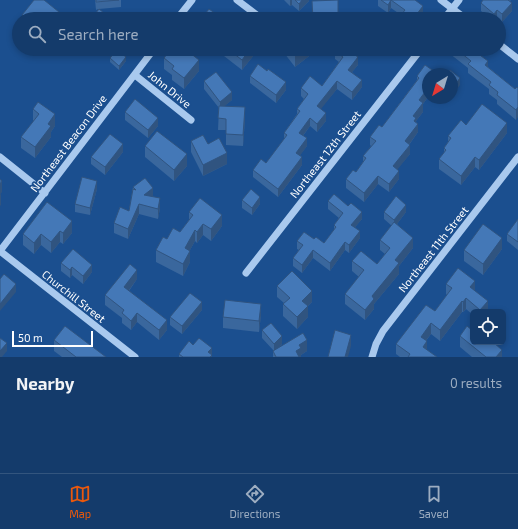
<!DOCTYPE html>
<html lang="en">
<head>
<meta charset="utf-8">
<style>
  :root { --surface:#143b6b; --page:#1d4271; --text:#f1f3f6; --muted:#9dadc1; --line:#33557e; --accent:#ea580c }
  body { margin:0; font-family:"Exo 2",sans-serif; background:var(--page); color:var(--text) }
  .controls { position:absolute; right:12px; bottom:12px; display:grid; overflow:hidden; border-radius:6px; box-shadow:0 2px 6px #0003 }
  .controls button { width:36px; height:36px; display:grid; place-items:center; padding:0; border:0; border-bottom:1px solid var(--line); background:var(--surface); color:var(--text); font:20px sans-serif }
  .compass { position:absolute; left:422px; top:68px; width:36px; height:36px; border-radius:50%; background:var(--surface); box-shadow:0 2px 6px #0003; rotate:218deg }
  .scale { position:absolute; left:12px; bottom:10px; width:81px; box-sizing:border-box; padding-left:4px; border:2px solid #fff; border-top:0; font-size:11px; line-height:14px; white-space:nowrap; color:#fff; -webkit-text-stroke:3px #1b4f8f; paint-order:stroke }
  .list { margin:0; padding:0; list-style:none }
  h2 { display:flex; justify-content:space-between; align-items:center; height:52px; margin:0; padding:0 16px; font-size:17px }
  h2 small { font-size:13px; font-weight:400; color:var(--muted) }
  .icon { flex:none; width:22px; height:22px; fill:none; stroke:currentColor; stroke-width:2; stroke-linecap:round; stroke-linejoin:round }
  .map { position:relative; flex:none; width:518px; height:357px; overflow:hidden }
  .search { position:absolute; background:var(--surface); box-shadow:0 2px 6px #0003; left:12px; right:12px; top:12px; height:44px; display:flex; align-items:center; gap:10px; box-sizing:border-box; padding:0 14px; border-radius:22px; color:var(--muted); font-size:15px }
  .sheet { height:116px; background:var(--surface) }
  nav { display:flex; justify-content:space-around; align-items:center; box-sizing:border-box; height:56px; border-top:1px solid var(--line); background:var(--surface); font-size:11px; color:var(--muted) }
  nav a { display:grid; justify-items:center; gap:2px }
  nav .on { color:var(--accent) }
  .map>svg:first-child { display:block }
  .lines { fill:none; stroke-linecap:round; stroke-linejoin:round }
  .minor { stroke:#a9c9ee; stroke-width:7 }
  .wall { fill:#3a679d }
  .shaded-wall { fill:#305480 }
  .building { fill:#4478b7; stroke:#305480 }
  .labels { text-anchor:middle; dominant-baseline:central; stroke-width:3.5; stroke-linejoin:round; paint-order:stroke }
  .street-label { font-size:11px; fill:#fff; stroke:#1b4f8f }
</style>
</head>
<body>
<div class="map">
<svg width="518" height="357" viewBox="0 0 518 357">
  <rect width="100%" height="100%" fill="#1b4f8f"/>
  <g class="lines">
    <path class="minor" d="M237,0L262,19
      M441,0L466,19
      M177,19L192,0
      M444,19L459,0
      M499,44L518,59
      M135,75L191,120
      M0,157L45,193
      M0,251L154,49
      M0,251L135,357
      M246,273L421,49
      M372,357L376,344L383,331L518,157"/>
  </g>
  <path class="wall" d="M95,0H121V7L99,9L109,19L98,9L96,10Z
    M284,0H309V1L299,11L292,5L290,6Z
    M378,0H415L423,14L419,19H401V15L391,8L388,13L378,6Z
    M511,0L510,1L512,11L502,22L497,18L496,19H491L481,11V3Z
    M22,15L59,19H22Z
    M197,49H207L203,54Z
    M215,49H254V55L242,70Z
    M281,49H317V50L295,67Z
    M358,49V53L356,55L358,65L352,72L362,87L352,100L337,89L320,109L326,121L317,132L310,126L303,136L307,146L299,156L302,165L278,197L253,177V170L266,163L284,140V133L297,114V109L304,99L301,96V88L322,86L339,62L335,59V51Z
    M445,49H480V55L488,67L515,89L517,87L516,120L497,104V100L489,94V89L468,73V68L445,50Z
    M110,58L126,61L119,70L110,62Z
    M164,58L199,71L184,89L172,80V75L164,69Z
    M428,74V97L423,104V112L416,121L418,132L409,145L410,154L397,169L399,179L389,192L378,184L364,202L346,188V179L356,172L363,162V156L371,146L370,145V137L382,127L417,80V76Z
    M250,76L286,90L276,103L250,83Z
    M204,81L232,100L224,106L245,119L243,146L226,145V130H218L219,108L204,89Z
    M33,109L55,126L51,132V137L35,158L21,148V137L34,121L33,120Z
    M125,112L158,126L148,138L125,120Z
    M466,125L507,133L479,170L475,167L461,185L439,169V159L444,153V148L448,142V136Z
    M191,141L208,144L227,164L203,176L191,152Z
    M145,146L187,166L174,181L145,157Z
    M123,152L105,175L91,164V157Z
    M133,187L153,197L160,208L158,219L139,214L128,239L114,233V223L129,211Z
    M97,189L90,215L75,212V204Z
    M242,200L260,204L252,215L242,208Z
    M328,201L362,219L355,227L360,238L349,253L345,250L330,271L313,258L302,273L293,266V258L299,250L297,249V241L314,239L324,243L334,230V225L339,218L328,209Z
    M47,202L72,233L63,244L60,242L51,253L41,245L34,254L23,245V234Z
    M189,212L222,226L211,241L203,235L197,243L195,241L190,250V262L183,276L156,262V250L167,239L180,232L189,220Z
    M384,212H406L397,224L413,248L399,266V274L374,304V309L365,320L345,304V294L359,277L352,271V261L377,264L385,254L380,250V240L392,226L384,219Z
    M518,219V250L507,241V234Z
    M502,249L483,275L464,261V250Z
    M61,263L92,272L83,284L72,275L70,278L61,271Z
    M137,279L129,291L167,330L159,340L137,322L131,330L122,323V318L105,305V295Z
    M446,284L475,291L488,311L487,312H473V315L466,309L463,312H462L440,341L431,334L426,341L427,350L437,357H400L396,354V344L435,311L447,295L446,294Z
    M277,286L312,302L308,306V317L297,329L283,316V304L284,303L277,297Z
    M202,310L182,334L170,325V317Z
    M261,315L259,332L223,328V317Z
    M262,330L282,344L278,348L307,351L301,355V357H273V351H274L262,338Z
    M460,336L502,357H472L460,347Z
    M54,340L106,357H62L54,351Z
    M193,345L212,348V357H179V354Z"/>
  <path class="shaded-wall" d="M290,0H292V5L290,6Z
    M302,0H309V1L299,11V4Z
    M391,0V8L388,13V5Z
    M512,3V11L502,22V14Z
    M423,6V14L419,19H413Z
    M497,10V18L496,19H494V14Z
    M59,12V19H54Z
    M203,49H207L203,54Z
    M250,49H254V55L242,70V60Z
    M304,49H317V50L295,67V56Z
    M355,49H358V53L352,60V53Z
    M480,49V58L477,53Z
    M126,57V61L119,70V66Z
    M358,57V65L348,77V70Z
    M199,60V71L184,89V78Z
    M488,61V71L485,65Z
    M460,78V85L452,96V89Z
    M362,80V87L352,100V92Z
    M337,81V89L317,114V106Z
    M286,82V90L276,103V95Z
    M428,88V97L423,104V112L416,121V127L418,124V132L405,150V141L419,100Z
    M232,92V100L220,110V102Z
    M245,107V119L243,146V135Z
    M518,107V117L516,120V110Z
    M326,113V121L317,132V124Z
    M55,114V126L51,132V137L35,158V147L48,124Z
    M158,118V126L148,138V130Z
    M310,118V126L299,141V133Z
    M507,123V133L479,170V160Z
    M307,138V146L296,161V153Z
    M123,144V152L105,175V167Z
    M410,145V154L393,175V166Z
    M227,153V164L203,176V165Z
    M187,154V166L174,181V170Z
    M302,157V165L278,197V189Z
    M475,157V167L461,185V176Z
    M399,171V179L389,192V184Z
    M378,176V184L364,202V193Z
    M2,181V192L0,195V184Z
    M97,181V189L90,215V208Z
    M153,188V198L144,195Z
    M1,194V205L0,206V195Z
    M260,197V204L252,215V208Z
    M160,198V208L158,219V209Z
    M139,204V214L128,239V229Z
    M406,205V212L394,228V220Z
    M362,212V219L351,232V225Z
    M222,215V226L211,241V229Z
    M72,221V233L63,244V233Z
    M203,224V235L197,243V232Z
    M195,230V241L185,259V248Z
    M60,231V242L51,253V242Z
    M360,231V238L349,253V245Z
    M41,234V245L34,254V243Z
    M413,238V248L399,266V274L374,304V309L365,320V310L372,296L395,260Z
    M502,238V249L483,275V264Z
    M345,242V250L330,271V263Z
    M313,250V258L302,273V265Z
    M190,251V262L183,276V264Z
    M92,265V272L83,284V276Z
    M72,267V275L70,278V270Z
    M137,270V279L124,297V287Z
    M475,281V292L470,287Z
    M16,284V292L0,311V304Z
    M312,291V302L308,306V317L297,329V317L302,301Z
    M466,298V309L463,312V302Z
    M462,301V312L440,341V330Z
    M488,301V311L487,312H480V310Z
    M202,302V310L182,334V326Z
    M261,304V315L259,332V321Z
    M137,313V322L131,330V321Z
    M167,320V330L159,340V330Z
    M431,323V334L421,347V337Z
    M351,335V346L348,357H345Z
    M282,336V344L274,352V344Z
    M307,340V351L301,355V357H296V351L299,345Z
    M427,341V352L423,347Z
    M7,343V351L2,357H0V351Z
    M212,348V357H208V352Z
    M502,350V357H496Z"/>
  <path class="building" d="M34,0H44L59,12L54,19H24L25,18L22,15Z
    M96,0H119L96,2Z
    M295,0H302L299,4Z
    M338,0V19H313L312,1Z
    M381,0H415L423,6L413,19H407L401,15L405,10L391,0L388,5Z
    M483,0H508L512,3L502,14L497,10L494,14L481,3Z
    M99,9L109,17L108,19H91Z
    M209,9L223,19H201Z
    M360,13L367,18V19H355Z
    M191,16L195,19H189Z
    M171,49H185L199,60L184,78L172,69L174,66L164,58Z
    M228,49H250L242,60Z
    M290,49H304L295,56Z
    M337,49H355L352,53L358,57L348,70L362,80L352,92L337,81L317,106L326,113L317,124L310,118L299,133L307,138L296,153L302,157L278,189L253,170L261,159L266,163L287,135L284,133L300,111L297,109L308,94L301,88L310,76L322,86L343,57L335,51Z
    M456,49H480L477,53L488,61L485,65L515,89L517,87L518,88V107L516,110L497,95L498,92L489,85L491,82L468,64L471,61Z
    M117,50L126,57L119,66L110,58Z
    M258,64L267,71L268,69L286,82L276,95L250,76Z
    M425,65L438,74H428V88L419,100L423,103L413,116L416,118L414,121L418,124L405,141L410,145L393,166L399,171L389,184L378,176L364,193L346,179L353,170L356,172L366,158L363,156L376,141L370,137L379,125L382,127L419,78L417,76Z
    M450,70L460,78L452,89V74H447Z
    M216,72L232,92L220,102L204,81Z
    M135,99L158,118L148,130L125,112Z
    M38,102L55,114L48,124L51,126L35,147L21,137L39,114L33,109Z
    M482,104L507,123L479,160L475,157L461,176L439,159L446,150L444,148L451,138L448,136L461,120L466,125Z
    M219,106L245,107L243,135L226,134V119L218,118Z
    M157,131L187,154L174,170L145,146Z
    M110,134L123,144L105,167L91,157Z
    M203,135L208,144L219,138L227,153L203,165L191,141Z
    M82,177L97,181L90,208L75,204Z
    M145,178L153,188L144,195L160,198L158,209L139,204L128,229L114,223L120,207L129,211L133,189L136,190L133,187Z
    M0,179L2,181L0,184Z
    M251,189L260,197L252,208L242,200Z
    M334,194L348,206L351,203L362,212L351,225L360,231L349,245L345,242L330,263L313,250L302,265L293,258L303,245L297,241L304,232L314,239L316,237L324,243L336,227L334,225L343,213L328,201Z
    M396,196L406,205L394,220L384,212Z
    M200,198L222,215L211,229L203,224L197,232L195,230L185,248L190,251L183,264L156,250L163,237L167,239L173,228L180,232L193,215L189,212Z
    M47,202L72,221L63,233L60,231L51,242L41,234L34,243L23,234Z
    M518,219V242L507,234Z
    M394,222L413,238L395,260L399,263L372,296L374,299L365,310L345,294L364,270L352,261L361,251L377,264L390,248L380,240Z
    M483,224L502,238L483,264L464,250Z
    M73,249L92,265L83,276L72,267L70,270L61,263Z
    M130,264L137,270L124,287L167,320L159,330L137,313L131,321L122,313L124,310L105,295Z
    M458,268L475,281L470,287L488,301L480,310L466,298L463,302L462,301L440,330L431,323L421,337L427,341L423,347L437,357H408L410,354L396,344L426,305L435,311L452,288L446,284Z
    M292,271L312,291L302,301L308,306L297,317L283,304L290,298L277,286Z
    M4,274L16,284L0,304V279Z
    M190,293L202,302L182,326L170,317Z
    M225,300L261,304L259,321L223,317Z
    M271,323L282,336L274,344L262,330Z
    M65,326L106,357H76L54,340Z
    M467,326L473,331V342H493L502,350L496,357H486L460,336Z
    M335,330L351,335L345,357H328Z
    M303,333L307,340L299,345L301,348L296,351L299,357H276L273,351Z
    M0,338L7,343L0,351Z
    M199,338L212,348L208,352L212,355L210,357H211H183L179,354L189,341L193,345Z"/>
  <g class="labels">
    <g class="street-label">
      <text transform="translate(170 89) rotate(39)">John Drive</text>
      <text transform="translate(68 143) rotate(-53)">Northeast Beacon Drive</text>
      <text transform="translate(325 154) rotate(-52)">Northeast 12th Street</text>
      <text transform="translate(433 249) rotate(-52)">Northeast 11th Street</text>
      <text transform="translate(74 296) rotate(38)">Churchill Street</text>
    </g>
  </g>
</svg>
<div class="controls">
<button><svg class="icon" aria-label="locate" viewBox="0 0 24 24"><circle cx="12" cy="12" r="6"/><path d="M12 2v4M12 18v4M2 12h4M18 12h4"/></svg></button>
</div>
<svg class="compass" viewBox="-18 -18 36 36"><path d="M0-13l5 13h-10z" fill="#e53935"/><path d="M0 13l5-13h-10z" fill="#9dadc1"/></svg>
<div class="scale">50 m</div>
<div class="search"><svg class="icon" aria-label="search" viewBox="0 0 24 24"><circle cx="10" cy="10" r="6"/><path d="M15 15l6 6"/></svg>Search here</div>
</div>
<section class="sheet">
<h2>Nearby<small>0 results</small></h2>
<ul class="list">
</ul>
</section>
<nav>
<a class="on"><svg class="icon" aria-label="map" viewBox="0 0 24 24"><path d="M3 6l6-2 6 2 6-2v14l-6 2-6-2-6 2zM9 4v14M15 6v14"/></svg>Map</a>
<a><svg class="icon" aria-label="directions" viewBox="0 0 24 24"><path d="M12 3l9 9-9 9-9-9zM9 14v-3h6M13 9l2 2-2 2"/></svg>Directions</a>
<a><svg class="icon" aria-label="saved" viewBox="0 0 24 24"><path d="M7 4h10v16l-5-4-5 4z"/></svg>Saved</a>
</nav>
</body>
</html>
